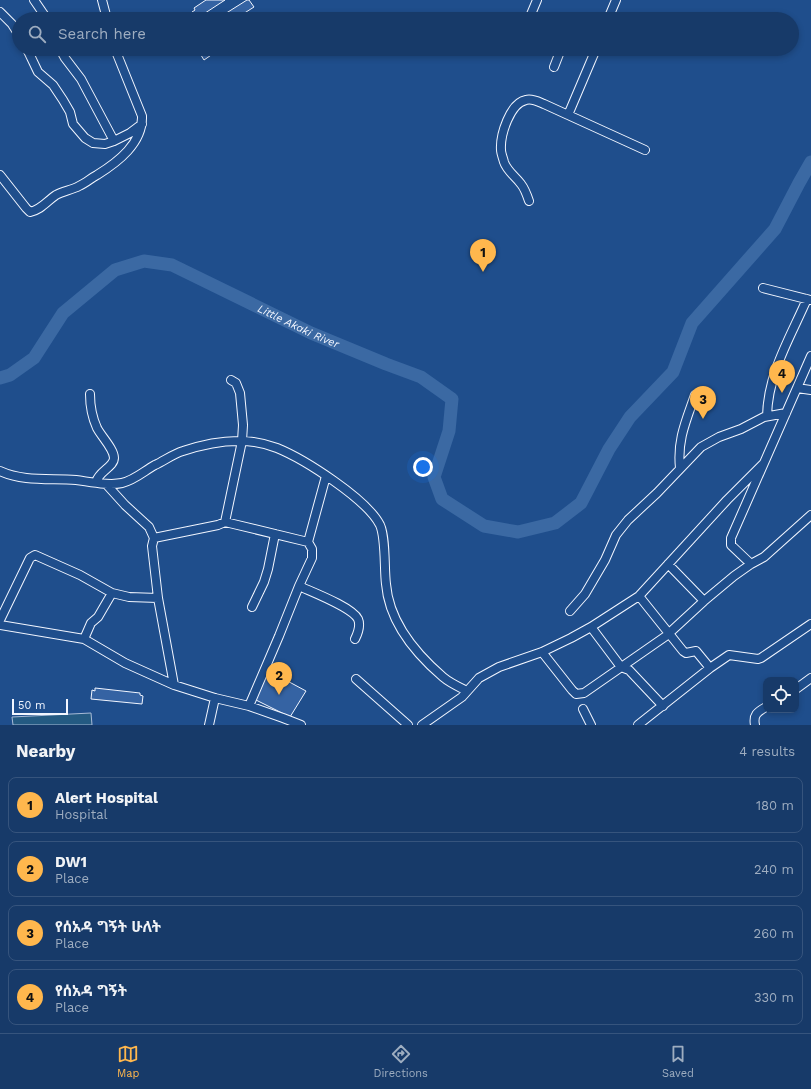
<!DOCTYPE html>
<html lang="en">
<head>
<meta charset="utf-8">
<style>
  :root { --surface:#173a69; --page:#20416f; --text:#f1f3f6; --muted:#9eadc0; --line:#36547d; --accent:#ffb74d }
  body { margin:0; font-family:"Work Sans","Noto Sans Ethiopic",sans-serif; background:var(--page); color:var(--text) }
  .controls { position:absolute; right:12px; bottom:12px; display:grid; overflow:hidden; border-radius:8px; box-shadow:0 2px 6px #0003 }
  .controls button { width:36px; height:36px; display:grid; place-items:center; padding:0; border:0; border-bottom:1px solid var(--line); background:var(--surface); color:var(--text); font:20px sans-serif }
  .scale { position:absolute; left:12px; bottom:10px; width:56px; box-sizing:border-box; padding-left:4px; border:2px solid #f2f6ff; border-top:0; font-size:11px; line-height:14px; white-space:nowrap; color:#f2f6ff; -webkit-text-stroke:3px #1f4e8c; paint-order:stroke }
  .you { position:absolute; left:423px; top:467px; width:14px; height:14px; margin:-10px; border:3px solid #fff; border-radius:50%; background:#1a73e8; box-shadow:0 0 0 6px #1a73e833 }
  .badge { display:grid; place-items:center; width:26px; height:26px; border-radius:50%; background:var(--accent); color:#111; font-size:13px; font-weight:700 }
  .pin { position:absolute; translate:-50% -33px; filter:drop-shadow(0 1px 2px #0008) }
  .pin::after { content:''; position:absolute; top:21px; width:14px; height:12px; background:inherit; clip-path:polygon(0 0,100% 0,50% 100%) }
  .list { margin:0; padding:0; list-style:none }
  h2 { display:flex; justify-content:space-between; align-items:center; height:52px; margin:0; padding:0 16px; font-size:17px }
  h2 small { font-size:13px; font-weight:400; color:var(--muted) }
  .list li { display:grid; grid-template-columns:26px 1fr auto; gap:12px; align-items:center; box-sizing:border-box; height:56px; margin:0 8px 8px; padding:0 8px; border:1px solid var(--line); border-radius:8px }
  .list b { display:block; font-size:15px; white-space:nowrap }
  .list p { margin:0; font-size:13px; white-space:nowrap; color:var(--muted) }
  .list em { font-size:13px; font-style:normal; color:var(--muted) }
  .icon { flex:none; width:22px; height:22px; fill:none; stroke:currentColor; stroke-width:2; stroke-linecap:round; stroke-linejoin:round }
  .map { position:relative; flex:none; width:811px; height:725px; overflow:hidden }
  .search { position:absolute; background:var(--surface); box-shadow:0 2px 6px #0003; left:12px; right:12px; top:12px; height:44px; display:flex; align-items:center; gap:10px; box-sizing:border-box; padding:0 14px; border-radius:22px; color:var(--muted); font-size:15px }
  .sheet { height:308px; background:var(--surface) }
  nav { display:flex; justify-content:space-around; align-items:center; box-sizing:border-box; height:56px; border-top:1px solid var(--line); background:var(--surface); font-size:11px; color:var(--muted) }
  nav a { display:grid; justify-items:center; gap:2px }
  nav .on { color:var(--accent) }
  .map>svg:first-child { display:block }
  .green { fill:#245a82; stroke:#a8bbd7 }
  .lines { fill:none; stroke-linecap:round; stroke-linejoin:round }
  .river { stroke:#3b69a3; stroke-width:13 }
  .building { fill:#3563a3; stroke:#f2f6ff }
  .minor-casing { stroke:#f2f6ff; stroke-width:10 }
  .minor { stroke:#1f4e8c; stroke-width:8 }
  .labels { text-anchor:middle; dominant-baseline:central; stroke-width:3; stroke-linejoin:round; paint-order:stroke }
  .water-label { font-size:11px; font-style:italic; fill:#f2f6ff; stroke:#1f4e8c }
</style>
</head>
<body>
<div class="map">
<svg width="811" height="725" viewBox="0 0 811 725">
  <rect width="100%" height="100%" fill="#1f4e8c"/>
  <path class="green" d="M91,713L92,725H13L12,717Z"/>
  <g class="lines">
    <path class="river" id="s1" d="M0,378L10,375L34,358L63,313L115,270L144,261L172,265L311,333L386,364L421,377L452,399L449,431L434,477L442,499L484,526L518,532L555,523L581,503L609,449L630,417L673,372L692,323L775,229L799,183L811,162"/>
  </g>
  <path class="building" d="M206,0H225L196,19L192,12L195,10L194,8Z
    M247,0H249L254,7L235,19H221L220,17Z
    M215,15L218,19H209Z
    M203,49H220L204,60L199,52Z
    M267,670L306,691L290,717L254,699Z
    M95,688L140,693V695L143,696L142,704L91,699L92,690L95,691Z"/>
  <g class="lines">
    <defs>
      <path id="minor" d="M34,0L47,19
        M102,0L107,19
        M0,12L12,24L19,35
        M529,19L537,0
        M608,19L616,0
        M27,49L38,72L53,85L63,100L70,112L73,124L85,138L93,143L105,144L114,141L130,133L142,124
        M60,49L65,58L81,79L114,141
        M554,67L561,49
        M568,115L596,49
        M0,175L26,208L30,212C41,210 47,201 56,195C63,191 72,190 79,186C86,183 91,178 97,175C118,162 143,143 142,116L115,49
        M529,201C527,195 525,189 521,184C515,176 507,171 504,162C503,158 501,153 501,150C500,135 510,103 526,100C532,98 539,102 544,104L645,150
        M763,288L810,300
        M797,388L811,390
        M90,394C90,406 92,417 97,428C101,436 114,449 114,458C114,467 99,471 96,482
        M767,416C768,373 790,338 807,299
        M680,468C677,440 686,421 695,395
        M0,471C24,482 50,478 76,480C91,482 108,486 122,483C135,480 144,471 155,465C164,461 173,454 183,451C213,441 247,436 277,448C304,459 367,499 380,525C386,538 384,569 386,584C389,621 415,653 443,677C450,683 459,687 467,691
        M106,484L125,505L149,527L154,538L152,546L158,598L174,685
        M225,522L242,441L243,425L240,393L236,383L231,380
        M154,538L218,525L225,522L308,542
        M668,564L704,601
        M751,564L731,545V538L811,356
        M299,586C312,592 352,607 358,619C361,626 358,633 355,639
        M639,596L683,651L686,653L696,651L710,668
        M252,607L264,582L268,569L275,534
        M570,611L585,594L605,560L616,535L628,520L657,493L701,447L719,437L741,429L764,417L786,413
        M0,620L30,558L35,555L80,575L112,593L129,597L158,598
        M0,625L84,639L125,663L174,685L215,698L249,706L283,718L301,725
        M591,627L621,667L629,670L663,706
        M84,639L91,623L98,617L112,593
        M542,652L572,690L576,694L584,693L666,636L704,601L734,576L751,564L764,557L811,515
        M356,679L408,725
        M796,689L811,678
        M249,706L279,636L299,586L312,558V549L308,542L326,476
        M583,709L591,725
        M209,725L215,698
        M422,725L462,697L479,678L499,667L542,652L571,638L591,627L639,596L727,500L763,464
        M638,725L710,668L729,655L758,659L761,658L811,624
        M755,725C753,715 757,712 766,707"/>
    </defs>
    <use href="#minor" class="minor-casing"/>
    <use href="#minor" class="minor"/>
  </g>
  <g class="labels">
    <g class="water-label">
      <text stroke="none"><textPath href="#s1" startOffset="360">Little Akaki River</textPath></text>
    </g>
  </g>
</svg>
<div class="controls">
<button><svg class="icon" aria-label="locate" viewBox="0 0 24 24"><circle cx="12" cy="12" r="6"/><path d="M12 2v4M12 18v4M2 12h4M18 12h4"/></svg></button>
</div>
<div class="scale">50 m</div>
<div class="you"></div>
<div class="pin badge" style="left:483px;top:272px">1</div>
<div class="pin badge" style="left:279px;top:695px">2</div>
<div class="pin badge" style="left:703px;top:419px">3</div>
<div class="pin badge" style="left:782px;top:393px">4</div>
<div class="search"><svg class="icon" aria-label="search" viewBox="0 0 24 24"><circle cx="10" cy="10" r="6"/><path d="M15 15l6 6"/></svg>Search here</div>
</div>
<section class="sheet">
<h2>Nearby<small>4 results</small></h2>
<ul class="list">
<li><span class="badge">1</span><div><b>Alert Hospital</b><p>Hospital</p></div><em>180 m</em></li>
<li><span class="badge">2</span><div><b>DW1</b><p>Place</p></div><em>240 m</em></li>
<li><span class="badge">3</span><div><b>የሰአዳ ግኝት ሁለት</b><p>Place</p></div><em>260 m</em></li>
<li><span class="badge">4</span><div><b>የሰአዳ ግኝት</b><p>Place</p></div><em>330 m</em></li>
</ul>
</section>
<nav>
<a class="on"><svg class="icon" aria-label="map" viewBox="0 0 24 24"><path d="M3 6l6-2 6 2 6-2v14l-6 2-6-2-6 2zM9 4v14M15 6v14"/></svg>Map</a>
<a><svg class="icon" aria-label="directions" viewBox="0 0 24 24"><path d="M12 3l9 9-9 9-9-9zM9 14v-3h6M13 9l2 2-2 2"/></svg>Directions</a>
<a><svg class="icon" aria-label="saved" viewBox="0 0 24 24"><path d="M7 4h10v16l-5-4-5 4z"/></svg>Saved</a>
</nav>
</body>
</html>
